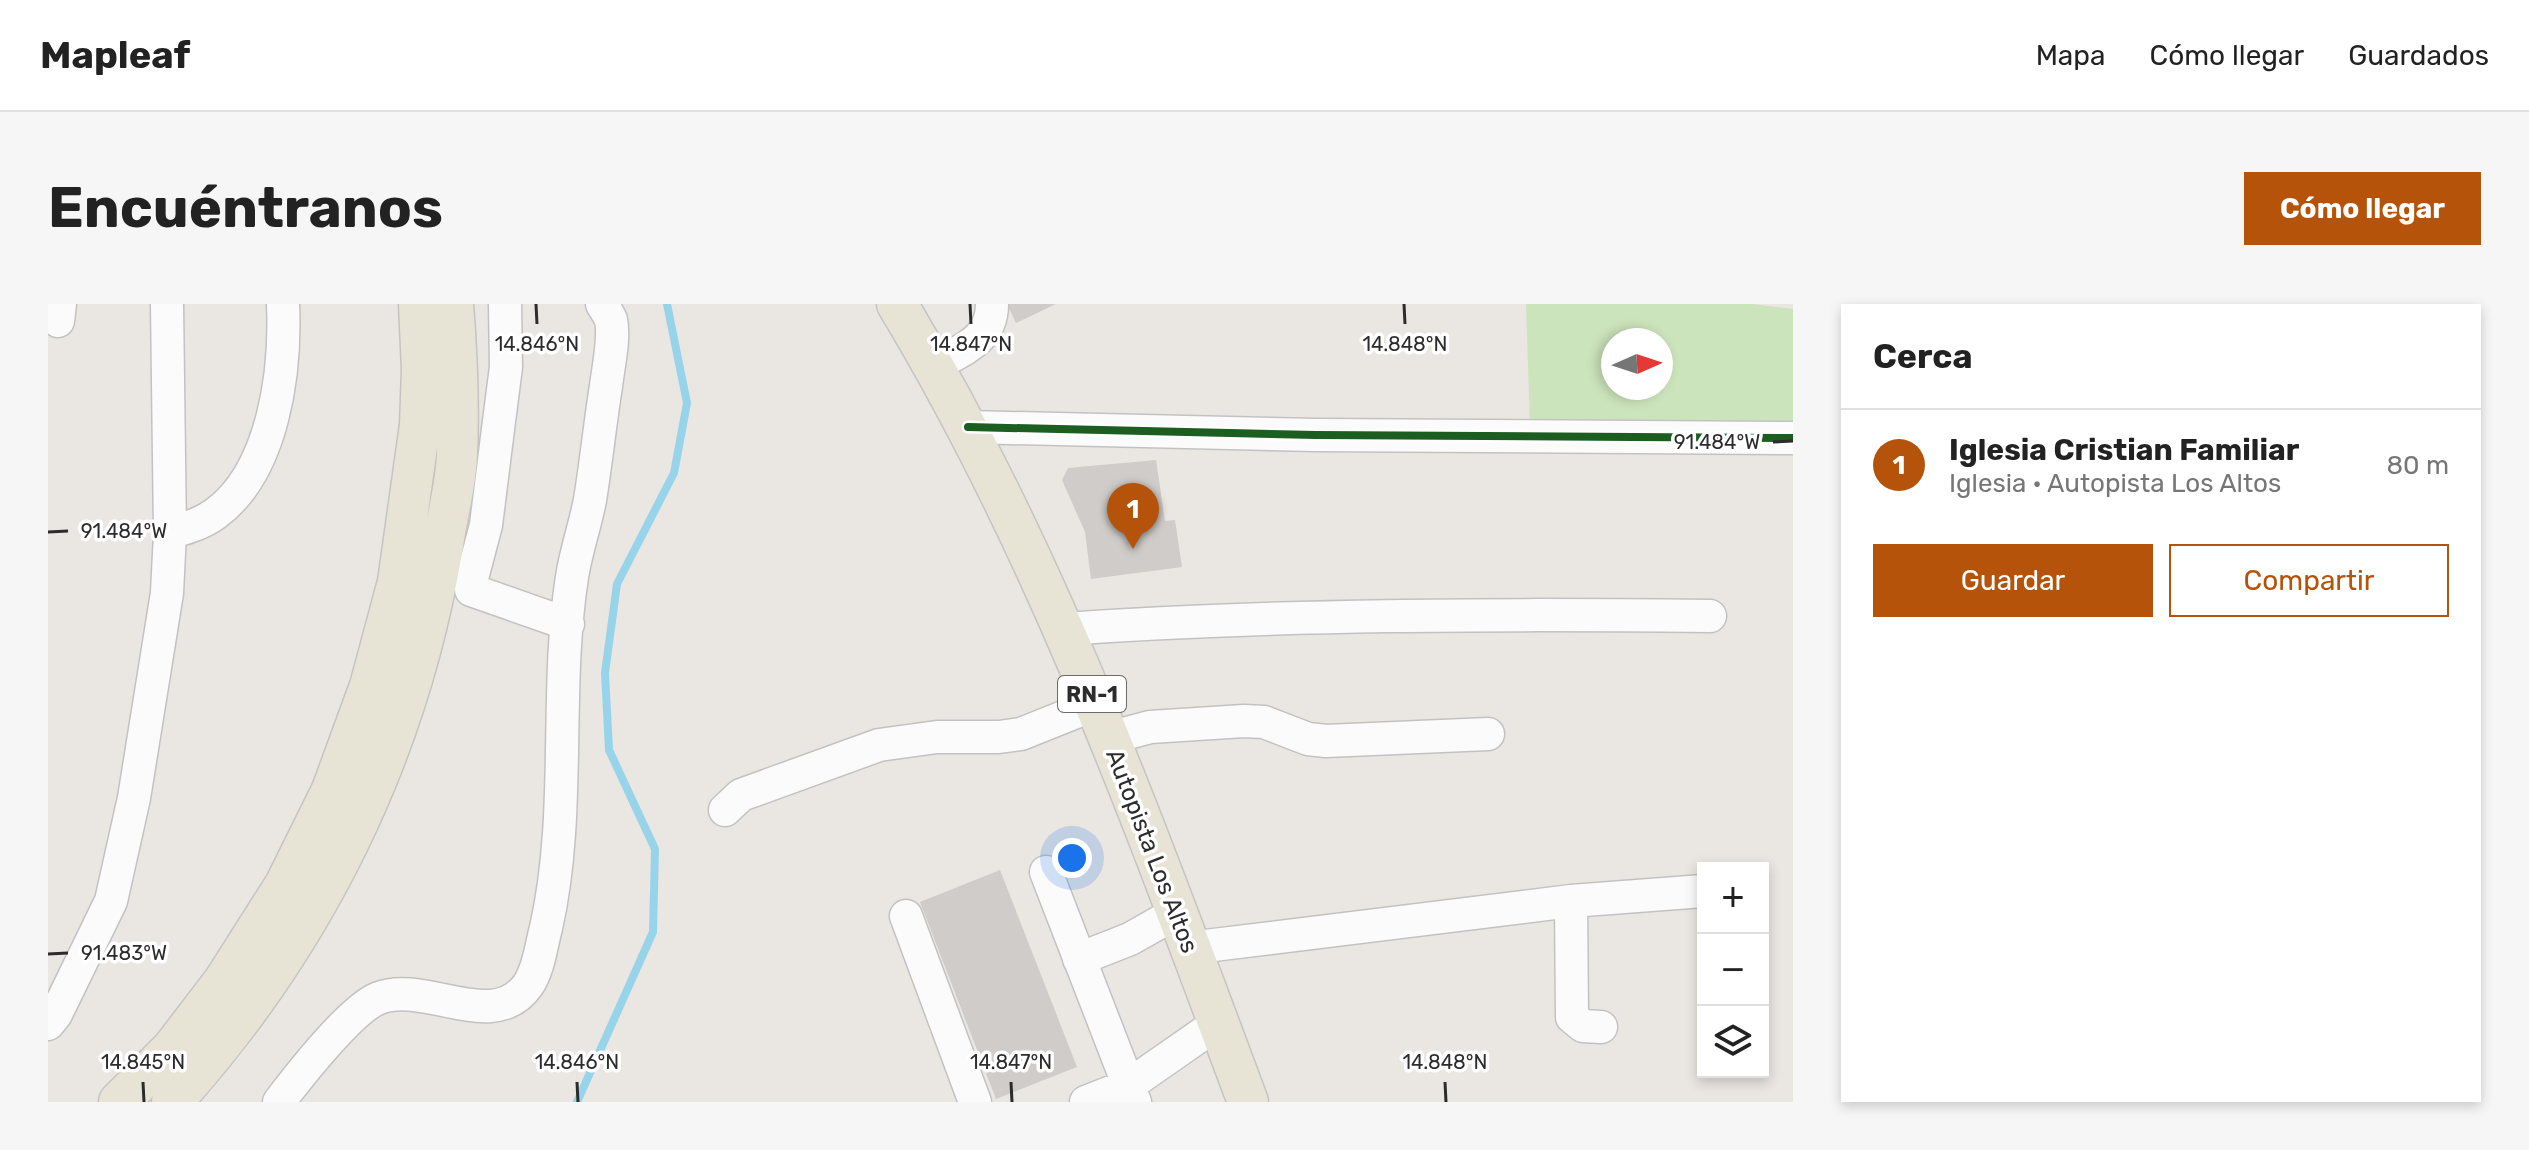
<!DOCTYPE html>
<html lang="es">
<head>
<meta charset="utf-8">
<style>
  :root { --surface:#fff; --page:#f6f6f6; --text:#222; --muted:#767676; --line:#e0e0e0; --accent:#b45309 }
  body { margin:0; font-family:Rubik,sans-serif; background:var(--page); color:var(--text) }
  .controls { position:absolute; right:24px; bottom:24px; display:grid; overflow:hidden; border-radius:0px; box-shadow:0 4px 12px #0003 }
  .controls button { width:72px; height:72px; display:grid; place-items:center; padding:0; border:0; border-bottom:2px solid var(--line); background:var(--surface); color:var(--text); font:40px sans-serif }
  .compass { position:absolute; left:1553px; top:24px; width:72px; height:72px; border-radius:50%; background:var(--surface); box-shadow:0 4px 12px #0003; rotate:87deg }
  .you { position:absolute; left:1024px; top:554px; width:28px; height:28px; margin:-20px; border:6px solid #fff; border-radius:50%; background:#1a73e8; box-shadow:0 0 0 12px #1a73e833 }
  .badge { display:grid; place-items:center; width:52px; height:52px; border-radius:50%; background:var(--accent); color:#fff; font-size:26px; font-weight:700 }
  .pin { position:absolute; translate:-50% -66px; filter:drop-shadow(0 2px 4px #0008) }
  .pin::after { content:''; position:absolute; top:42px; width:28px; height:24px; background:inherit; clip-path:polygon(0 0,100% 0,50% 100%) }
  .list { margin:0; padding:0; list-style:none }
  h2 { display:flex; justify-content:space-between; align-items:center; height:104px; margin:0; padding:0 32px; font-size:34px }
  h2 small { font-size:26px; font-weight:400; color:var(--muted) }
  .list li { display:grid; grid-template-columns:52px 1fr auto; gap:24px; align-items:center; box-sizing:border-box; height:112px; padding:0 32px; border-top:2px solid var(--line) }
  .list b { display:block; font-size:30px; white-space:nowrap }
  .list p { margin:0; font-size:26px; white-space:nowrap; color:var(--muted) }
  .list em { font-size:26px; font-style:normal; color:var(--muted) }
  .actions { display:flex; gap:16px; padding:24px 32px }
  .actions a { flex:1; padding:18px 0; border:2px solid var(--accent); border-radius:0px; text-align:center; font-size:28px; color:var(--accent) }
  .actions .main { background:var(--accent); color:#fff }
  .icon { flex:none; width:44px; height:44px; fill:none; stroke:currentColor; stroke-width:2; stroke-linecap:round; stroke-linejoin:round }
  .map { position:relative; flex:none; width:1745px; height:798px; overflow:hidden; border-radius:0px }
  header { display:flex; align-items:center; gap:48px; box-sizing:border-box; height:112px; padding:0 40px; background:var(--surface); border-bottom:2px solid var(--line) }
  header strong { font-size:38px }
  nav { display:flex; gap:44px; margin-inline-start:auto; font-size:28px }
  .intro { display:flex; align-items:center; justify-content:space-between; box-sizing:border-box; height:192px; padding:0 48px }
  h1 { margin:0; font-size:56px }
  .button { padding:20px 36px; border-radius:0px; background:var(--accent); color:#fff; font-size:28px; font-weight:700 }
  main { display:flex; gap:48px; padding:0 48px }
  aside { flex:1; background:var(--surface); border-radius:0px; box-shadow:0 4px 12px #0003 }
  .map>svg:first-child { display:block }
  .green { fill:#cce4bc; fill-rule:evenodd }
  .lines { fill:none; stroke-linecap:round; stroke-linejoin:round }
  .stream { stroke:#97d4ea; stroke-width:8 }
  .building { fill:#cfccc9 }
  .minor-casing { stroke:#c3c2c3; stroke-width:35 }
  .major-casing { stroke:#c6c4c2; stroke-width:43 }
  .minor { stroke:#fcfbfb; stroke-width:32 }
  .major { stroke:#e7e3d5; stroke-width:40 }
  .cycleway-casing { stroke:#fff; stroke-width:13 }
  .cycleway { stroke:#1b5e20; stroke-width:8 }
  .ticks { fill:none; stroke:#2c2c2c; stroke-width:3 }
  .labels { text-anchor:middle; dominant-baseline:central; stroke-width:7; stroke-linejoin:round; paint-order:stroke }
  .shield { fill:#fff; stroke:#6b6b6b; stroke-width:2 }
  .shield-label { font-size:22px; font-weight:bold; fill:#2c2c2c }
  .street-label { font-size:24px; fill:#2c2c2c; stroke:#fff }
  .ticks-label { font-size:20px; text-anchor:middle; fill:#2c2c2c; stroke:#fff; stroke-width:7; stroke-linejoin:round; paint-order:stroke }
</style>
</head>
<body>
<header>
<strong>Mapleaf</strong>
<nav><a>Mapa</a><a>Cómo llegar</a><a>Guardados</a></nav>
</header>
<div class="intro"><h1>Encuéntranos</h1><a class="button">Cómo llegar</a></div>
<main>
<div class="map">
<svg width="1745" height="798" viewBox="0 0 1745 798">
  <rect width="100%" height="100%" fill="#eae6e2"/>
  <path class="green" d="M1478,0H1704L1745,5V117L1482,122ZM1565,36H1613V84H1565Z"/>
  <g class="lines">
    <path class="stream" d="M529,798L605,628L607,545L561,446L557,369L569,280L626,169L639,99L619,0"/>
  </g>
  <path class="building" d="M959,0H1008L968,19Z
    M1108,156L1117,217L1127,216L1134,263L1043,275L1037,228L1014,176L1020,164Z
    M952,566L1029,763L948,795L872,598Z"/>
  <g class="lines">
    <defs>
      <path id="minor" d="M457,0L458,63L450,125L438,221L423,278V286L520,320
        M10,17L12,0
        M886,62C914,45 944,37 944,0
        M920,123L1268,131L1745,134
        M122,229C138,224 153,220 167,210C226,167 238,67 235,0
        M1016,325C1231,310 1447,310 1662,312
        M1061,434L1102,423L1196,417L1216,418L1260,435L1278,437L1440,430
        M677,506L693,491L831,441L889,433H951L973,430L1048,400
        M998,568L1087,798
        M1523,597L1524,713L1535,722L1553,723
        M858,612L927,798
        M1141,644L1523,597L1655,587
        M1031,655L1082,635L1128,609
        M0,720L8,710L63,597L86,494L119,289L122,229L119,0
        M231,798C250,773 304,704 331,694C377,676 446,730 480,681C491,665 493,642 498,624C524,509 506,389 524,273C528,247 537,222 542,196C548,159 552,120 558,82C560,65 567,33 563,16C561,11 557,5 554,0
        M1038,798L1081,781L1170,719"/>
      <path id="major" d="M849,0C1000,250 1098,525 1200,798
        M71,798L124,745L176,677L237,581L284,486L322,382L350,278L372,121L374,66L371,0
        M124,798C267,640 360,452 395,241C399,211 408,181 409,151C411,101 409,50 405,0"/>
    </defs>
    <use href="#minor" class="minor-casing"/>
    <use href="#major" class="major-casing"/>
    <use href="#minor" class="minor"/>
    <use href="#major" class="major"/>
    <defs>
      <path id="cycleway" d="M920,123L1268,131L1745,134"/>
    </defs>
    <use href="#cycleway" class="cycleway-casing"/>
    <use href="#cycleway" class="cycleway"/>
  </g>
  <path class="ticks" d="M488,0L489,20M922,0L923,20M1356,0L1357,20M1725,138L1745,137M0,228L20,227M0,650L20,649M95,778L96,798M529,778L530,798M963,778L964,798M1397,778L1398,798"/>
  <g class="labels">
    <rect class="shield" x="1010" y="372" width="68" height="36" rx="6"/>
    <g class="shield-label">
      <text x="1044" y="390">RN-1</text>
    </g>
    <g class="street-label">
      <text transform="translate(1104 547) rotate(69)">Autopista Los Altos</text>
    </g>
  </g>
  <g class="ticks-label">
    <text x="489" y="47">14.846°N</text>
    <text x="923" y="47">14.847°N</text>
    <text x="1357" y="47">14.848°N</text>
    <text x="1669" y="145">91.484°W</text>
    <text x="76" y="234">91.484°W</text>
    <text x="76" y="656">91.483°W</text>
    <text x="95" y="765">14.845°N</text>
    <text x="529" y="765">14.846°N</text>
    <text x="963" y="765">14.847°N</text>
    <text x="1397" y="765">14.848°N</text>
  </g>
</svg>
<div class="controls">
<button>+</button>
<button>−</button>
<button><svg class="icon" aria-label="layers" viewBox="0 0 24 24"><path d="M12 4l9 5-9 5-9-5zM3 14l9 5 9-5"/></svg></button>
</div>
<svg class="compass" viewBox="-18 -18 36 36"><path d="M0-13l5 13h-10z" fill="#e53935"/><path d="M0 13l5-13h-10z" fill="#767676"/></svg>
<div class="you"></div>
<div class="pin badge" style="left:1085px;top:245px">1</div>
</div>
<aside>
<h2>Cerca<small></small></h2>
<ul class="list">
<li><span class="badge">1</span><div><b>Iglesia Cristian Familiar</b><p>Iglesia · Autopista Los Altos</p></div><em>80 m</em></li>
</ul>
<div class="actions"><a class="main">Guardar</a><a>Compartir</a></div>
</aside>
</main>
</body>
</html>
